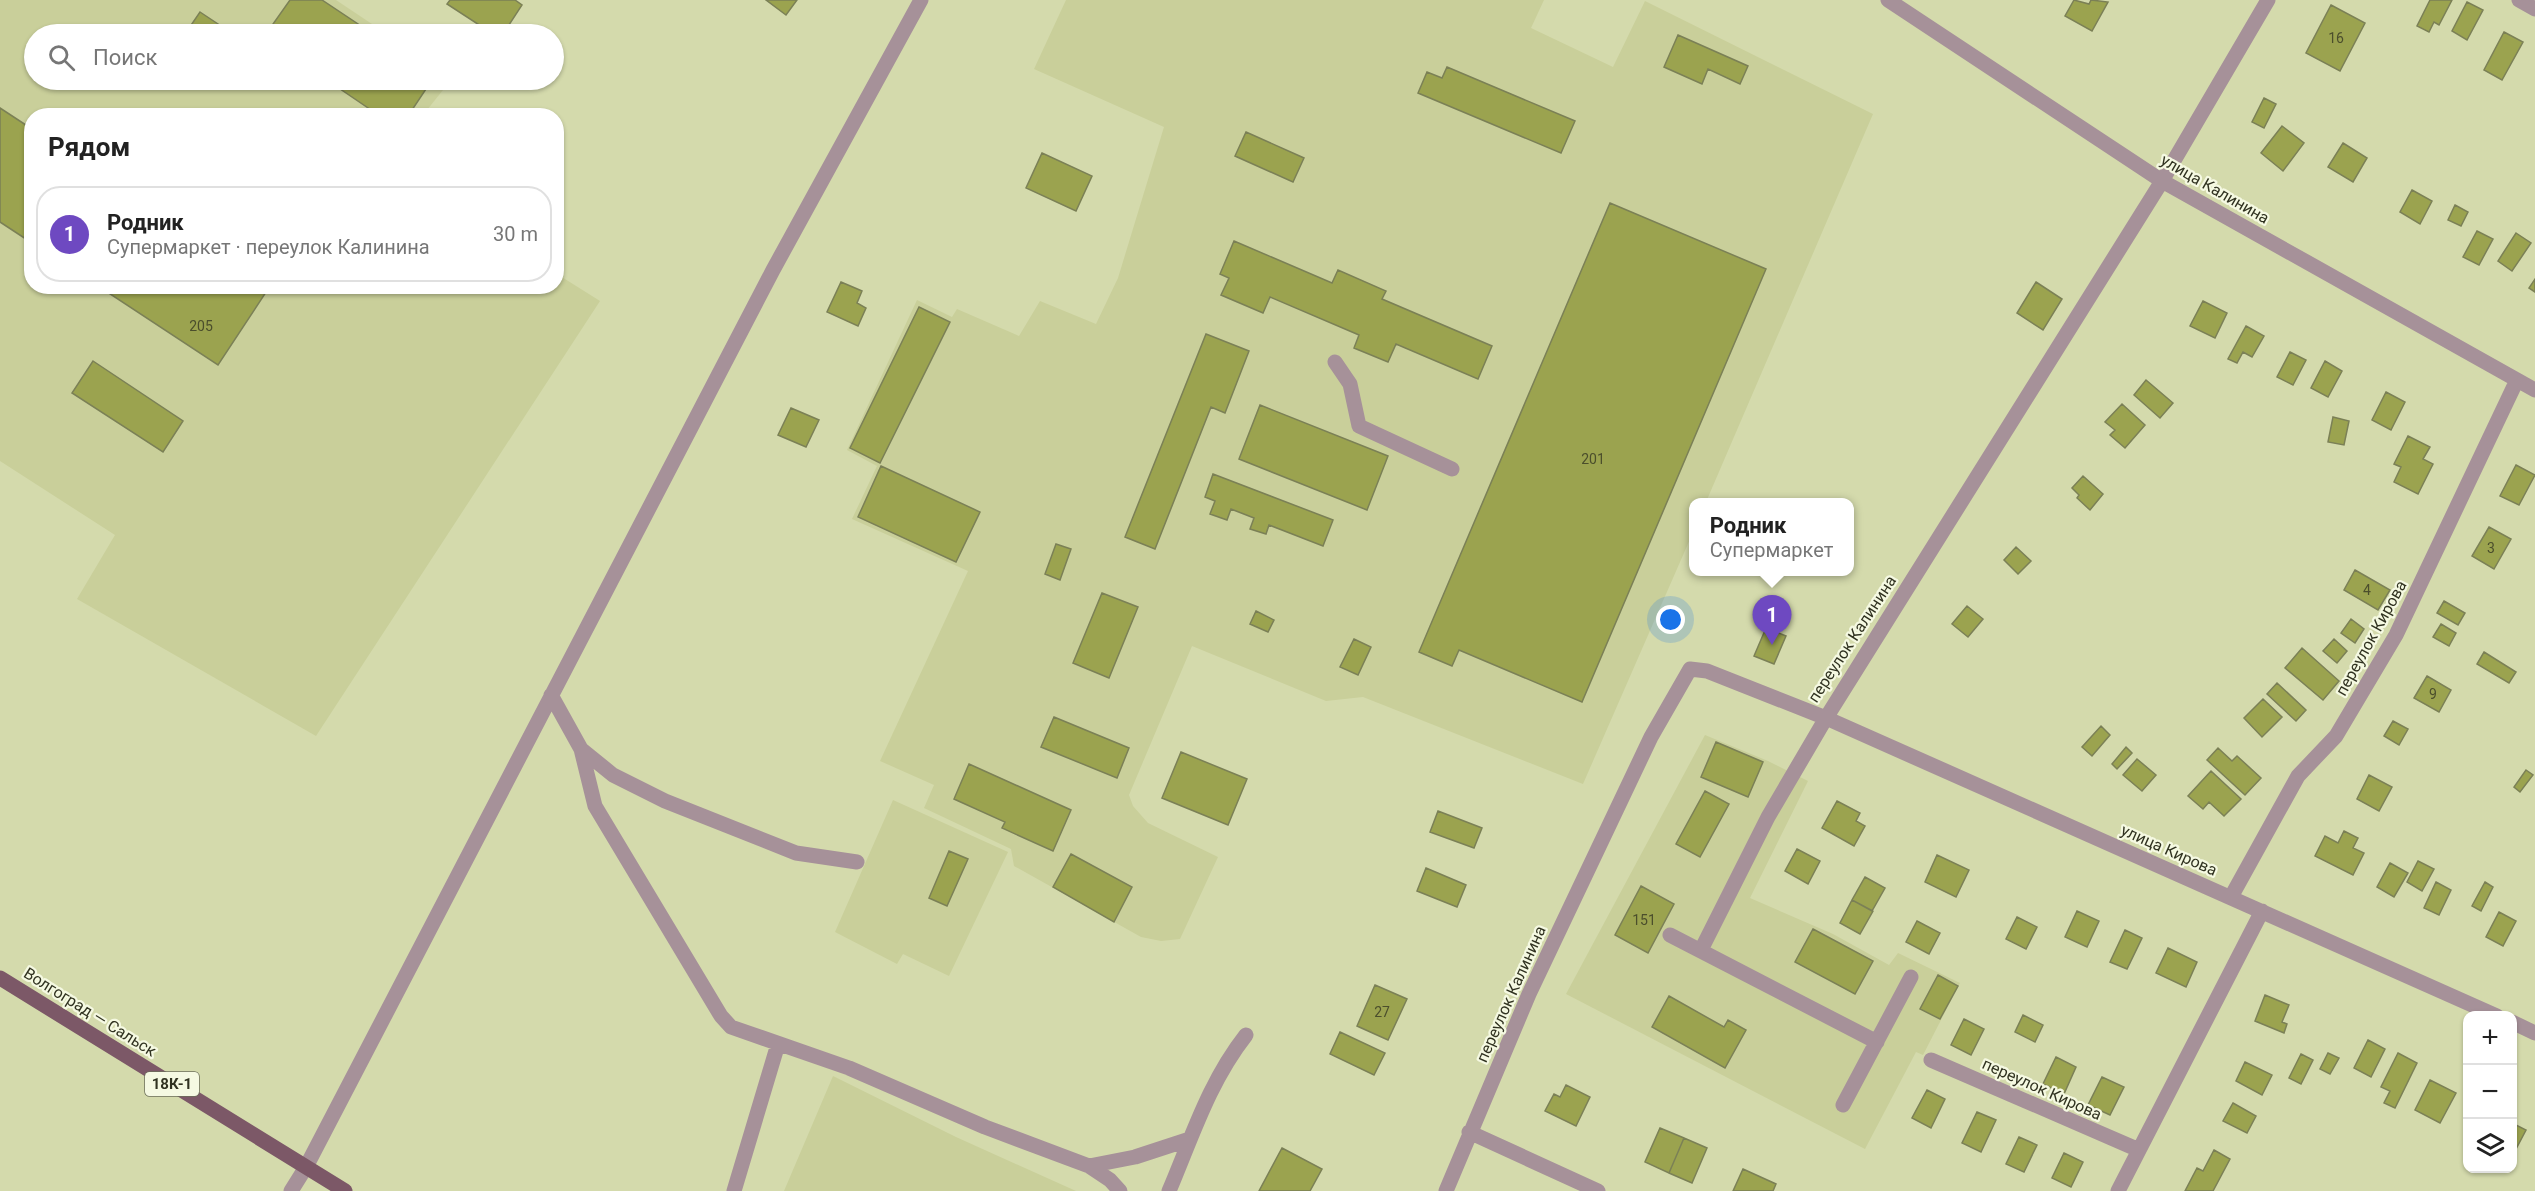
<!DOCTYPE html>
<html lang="ru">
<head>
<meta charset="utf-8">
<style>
  :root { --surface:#fff; --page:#f6f6f6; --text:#222; --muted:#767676; --line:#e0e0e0; --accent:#6e49c1 }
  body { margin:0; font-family:Roboto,sans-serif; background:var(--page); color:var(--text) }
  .controls { position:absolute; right:18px; bottom:18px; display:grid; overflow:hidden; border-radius:12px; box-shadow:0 2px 4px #0004 }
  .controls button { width:54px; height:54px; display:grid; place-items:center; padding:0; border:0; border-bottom:2px solid var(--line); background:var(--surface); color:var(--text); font:30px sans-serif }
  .you { position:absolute; left:1671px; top:620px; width:21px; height:21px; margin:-15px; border:4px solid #fff; border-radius:50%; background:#1a73e8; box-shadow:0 0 0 9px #1a73e833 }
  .badge { display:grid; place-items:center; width:39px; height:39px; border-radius:50%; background:var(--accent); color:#fff; font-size:20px; font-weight:700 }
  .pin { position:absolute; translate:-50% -50px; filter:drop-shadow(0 2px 3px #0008) }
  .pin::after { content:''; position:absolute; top:32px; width:21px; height:18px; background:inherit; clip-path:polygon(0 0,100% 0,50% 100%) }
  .popup { position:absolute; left:1689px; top:498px; width:165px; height:78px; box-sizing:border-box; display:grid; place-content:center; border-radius:12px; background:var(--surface); filter:drop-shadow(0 2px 4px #0005); font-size:20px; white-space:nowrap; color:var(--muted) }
  .popup b { font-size:22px; color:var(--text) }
  .popup::after { content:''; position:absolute; left:50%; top:100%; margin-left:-12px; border:12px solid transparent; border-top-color:var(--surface) }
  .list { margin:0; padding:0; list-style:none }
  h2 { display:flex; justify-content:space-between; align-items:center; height:78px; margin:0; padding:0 24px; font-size:26px }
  h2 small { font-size:20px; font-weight:400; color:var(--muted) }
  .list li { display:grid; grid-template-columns:39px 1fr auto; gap:18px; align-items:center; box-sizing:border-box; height:96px; margin:0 12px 12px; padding:0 12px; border:2px solid var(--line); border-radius:24px }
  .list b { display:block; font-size:22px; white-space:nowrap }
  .list p { margin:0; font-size:20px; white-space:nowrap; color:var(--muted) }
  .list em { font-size:20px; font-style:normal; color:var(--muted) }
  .icon { flex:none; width:33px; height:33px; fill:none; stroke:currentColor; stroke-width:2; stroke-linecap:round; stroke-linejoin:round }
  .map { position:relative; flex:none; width:2535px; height:1191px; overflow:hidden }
  .search { position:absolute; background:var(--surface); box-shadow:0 2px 4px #0004; left:24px; top:24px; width:540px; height:66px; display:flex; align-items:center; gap:15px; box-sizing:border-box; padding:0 21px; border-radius:33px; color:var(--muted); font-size:22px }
  .panel { position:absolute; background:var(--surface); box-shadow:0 2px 4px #0004; left:24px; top:108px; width:540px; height:186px; border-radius:24px }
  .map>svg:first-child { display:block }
  .built { fill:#c9cf9a }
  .building { fill:#9ba34f; stroke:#7b8056; stroke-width:1.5 }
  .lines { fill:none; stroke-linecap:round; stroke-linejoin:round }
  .minor { stroke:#a69199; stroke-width:15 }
  .major { stroke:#7c5867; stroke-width:15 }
  .labels { text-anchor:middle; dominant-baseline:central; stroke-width:4.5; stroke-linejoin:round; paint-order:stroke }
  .number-label { font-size:14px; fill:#4b4e2c }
  .shield { fill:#f5f9e2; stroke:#6b6e5a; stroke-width:1.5 }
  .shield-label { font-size:15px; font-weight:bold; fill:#303220 }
  .street-label { font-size:16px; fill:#303220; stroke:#f5f9e2 }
</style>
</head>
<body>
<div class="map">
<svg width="2535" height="1191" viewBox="0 0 2535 1191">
  <rect width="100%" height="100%" fill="#d4daac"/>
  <path class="built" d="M0,0H336L387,34H34V80H451L423,115L32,116V286H556L557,274L600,301L316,736L77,599L115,535L0,461Z
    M1066,0H1544L1531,28L1613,67L1645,1L1873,114L1706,502H1694V530L1583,784L1363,697L1326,701L1192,646L1129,795L1133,806L1148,823L1218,857L1180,939L1161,941L1141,937L1014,866L1011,849L924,808L934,785L880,761L968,571L852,519L877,466L847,450L917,300L952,317L957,309L1019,336L1040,301L1096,324L1118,278L1164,127L1034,69Z
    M1705,735L1768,761L1808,781L1750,898L1833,934L1889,965L1898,953L1960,983L1923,1055L1916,1052L1865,1149L1566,994Z
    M893,800L1008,852L949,976L903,954L897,964L835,932Z
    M833,1076L956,1137L1076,1191H784Z"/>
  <path class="building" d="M290,0H322L373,34H288L273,24Z
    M450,0H515L522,5L503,34H493L447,4Z
    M766,0H797L786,15Z
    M2074,0L2089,4L2091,0L2108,2L2092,31L2065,16Z
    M2430,0H2452L2439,25L2434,22L2429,32L2417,26Z
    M2467,2L2483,10L2467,40L2452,31Z
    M2331,5L2365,23L2340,71L2306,53Z
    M200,12L233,34H185Z
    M2504,32L2523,42L2502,80L2484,70Z
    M1678,35L1748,66L1740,84L1708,69L1702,84L1664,67Z
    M1447,67L1575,121L1561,153L1418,93L1427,72L1442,78Z
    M327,80H432L408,116H380Z
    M2264,98L2276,104L2264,128L2252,122Z
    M0,108L32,129V243L0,222Z
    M2282,126L2304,143L2283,171L2261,153Z
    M1246,132L1304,158L1293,182L1235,156Z
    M2343,143L2367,158L2353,182L2328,167Z
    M1042,153L1092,176L1076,211L1026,188Z
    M2412,190L2432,201L2420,224L2400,212Z
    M1610,203L1766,269L1582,702L1459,650L1452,666L1419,652Z
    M2455,205L2468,212L2461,226L2448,220Z
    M2477,231L2493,239L2479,265L2463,257Z
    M2516,233L2531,243L2512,271L2498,261Z
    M1234,241L1332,283L1338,270L1386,291L1382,299L1492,346L1478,379L1396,344L1388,362L1354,348L1359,335L1270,297L1263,313L1221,295L1229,278L1220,274Z
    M2535,279V292L2529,288Z
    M841,282L862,291L857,303L866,308L858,326L827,312Z
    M2036,282L2062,299L2043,330L2017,313Z
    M98,286H270L218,365Z
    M2203,301L2227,313L2215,338L2190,326Z
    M919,307L950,322L880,463L850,448Z
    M2246,326L2264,336L2252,357L2243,352L2237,363L2228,359Z
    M1206,334L1249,351L1225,413L1211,407L1155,549L1125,537Z
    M2290,352L2306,360L2293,385L2277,377Z
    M93,361L183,421L163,452L72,393Z
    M2325,361L2342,371L2328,397L2311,388Z
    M2146,380L2173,403L2160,418L2134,395Z
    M2386,392L2405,402L2391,430L2372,420Z
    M2122,404L2145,425L2125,448L2110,435L2115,430L2105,422Z
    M1260,405L1388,456L1367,510L1239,459Z
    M791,408L819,420L806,447L778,435Z
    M2333,417L2349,421L2344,445L2328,442Z
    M2408,436L2430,447L2423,459L2433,464L2418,494L2394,482L2401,467L2394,464Z
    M2516,465L2535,475L2519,505L2500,496Z
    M881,466L980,512L956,562L858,517Z
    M1213,474L1333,520L1323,546L1269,525L1266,534L1250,529L1254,518L1231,509L1227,520L1210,514L1215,501L1205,497Z
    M2083,476L2103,494L2090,510L2077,498L2079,495L2072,488Z
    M2489,527L2511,539L2494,569L2472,556Z
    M1056,544L1071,549L1060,580L1045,574Z
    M2016,547L2031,561L2018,574L2004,560Z
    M2355,570L2390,590L2378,610L2344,590Z
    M1102,593L1138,607L1109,678L1073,663Z
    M2444,601L2465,613L2458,625L2437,613Z
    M1967,606L1983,619L1968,637L1952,624Z
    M1256,611L1274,620L1268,632L1250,624Z
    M2351,619L2364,629L2355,643L2341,633Z
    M2441,624L2456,633L2449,646L2433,637Z
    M1766,628L1786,636L1774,664L1754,656Z
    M1354,639L1371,647L1358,675L1340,667Z
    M2334,639L2347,651L2337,663L2323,651Z
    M2302,648L2339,681L2323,700L2285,668Z
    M2484,652L2516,672L2509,683L2477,664Z
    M2427,676L2451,690L2439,712L2414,698Z
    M2277,683L2306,710L2296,721L2267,694Z
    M2263,699L2282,717L2262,737L2244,718Z
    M1054,717L1129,748L1117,778L1041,747Z
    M2393,721L2408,729L2399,745L2384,736Z
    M2101,726L2110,735L2092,756L2082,747Z
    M1716,742L1763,762L1748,797L1701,777Z
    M2126,747L2132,753L2117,769L2112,764Z
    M2218,748L2232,761L2237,756L2261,778L2245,795L2207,760Z
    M1181,752L1247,779L1228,825L1162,798Z
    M2137,759L2156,775L2142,791L2123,775Z
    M969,764L1071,810L1053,851L1002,828L1005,822L954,799Z
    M2526,770L2533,775L2520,792L2514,787Z
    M2211,771L2241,799L2224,816L2209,802L2203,809L2188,796Z
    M2369,775L2392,787L2379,811L2357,799Z
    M1705,791L1729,804L1700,857L1676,844Z
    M1837,801L1860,813L1856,821L1865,826L1854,846L1822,828Z
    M1438,811L1482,828L1474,848L1430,832Z
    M2344,831L2358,838L2353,848L2364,853L2353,875L2315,856L2325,836L2338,843Z
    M1797,849L1820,861L1808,884L1785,871Z
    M949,851L968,859L947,906L929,898Z
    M1071,854L1132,887L1114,922L1053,887Z
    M1937,855L1969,870L1956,897L1925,882Z
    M2418,861L2434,869L2422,891L2407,882Z
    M2390,863L2408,873L2394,897L2377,887Z
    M1426,868L1466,885L1457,907L1417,891Z
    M1865,877L1885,888L1872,911L1852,900Z
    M2436,882L2451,890L2439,915L2424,908Z
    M2485,882L2493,887L2481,911L2472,906Z
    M1641,886L1674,904L1648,953L1615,935Z
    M1852,900L1873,911L1860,934L1840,923Z
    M2077,911L2099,921L2087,947L2065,937Z
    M2499,912L2516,921L2503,946L2486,937Z
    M2017,917L2037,927L2026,949L2006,939Z
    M1917,921L1940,933L1929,954L1906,942Z
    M1813,929L1873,961L1855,994L1795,962Z
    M2125,930L2142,938L2127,969L2110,962Z
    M2168,948L2197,962L2186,987L2156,973Z
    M1938,975L1958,986L1940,1019L1920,1009Z
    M1375,985L1407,999L1388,1040L1357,1026Z
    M2265,995L2289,1005L2282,1022L2287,1024L2284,1033L2255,1021Z
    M1669,996L1724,1027L1728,1020L1746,1030L1725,1068L1652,1027Z
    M2023,1015L2043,1025L2035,1042L2015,1032Z
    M1964,1019L1984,1029L1971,1055L1951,1045Z
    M1340,1032L1385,1053L1374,1075L1330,1054Z
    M2368,1040L2385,1049L2371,1077L2354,1068Z
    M2328,1053L2339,1058L2330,1074L2320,1069Z
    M2398,1053L2417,1063L2395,1108L2384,1103L2390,1091L2381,1087Z
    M2301,1054L2313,1060L2301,1084L2289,1078Z
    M2056,1057L2076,1067L2064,1094L2043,1084Z
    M2245,1062L2272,1075L2262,1095L2236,1081Z
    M2102,1077L2124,1087L2110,1115L2088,1105Z
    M2430,1080L2456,1093L2440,1123L2415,1110Z
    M1566,1085L1590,1097L1576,1126L1545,1111L1554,1094L1560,1097Z
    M1927,1090L1945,1099L1931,1128L1912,1118Z
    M2233,1103L2256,1116L2247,1133L2223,1121Z
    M1977,1112L1996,1120L1981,1152L1962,1143Z
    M2512,1123L2526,1130L2516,1149L2512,1147Z
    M1660,1128L1684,1138L1669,1173L1645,1162Z
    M2019,1137L2037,1145L2024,1172L2006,1164Z
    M1684,1138L1707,1148L1692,1183L1669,1173Z
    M1282,1148L1322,1169L1310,1191H1259Z
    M2214,1150L2230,1159L2213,1191H2185L2197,1168L2203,1171Z
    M2064,1153L2083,1162L2071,1187L2052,1178Z
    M1743,1169L1776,1184L1773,1191H1733Z"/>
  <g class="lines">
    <path class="minor" d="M1888,0L2162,181L2535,390
      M2519,0L2535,9
      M1335,362L1350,384L1359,426L1452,469
      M551,695L581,749L613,775L665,801L796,853L857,862
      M581,749L595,806L721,1016L731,1027L849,1068L985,1127L1089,1166L1110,1180L1120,1191
      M2231,897L2298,776L2336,736L2396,635L2517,380
      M1670,935L1877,1042
      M1701,950L1768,817L1826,718L2497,1016
      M2512,1022L2535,1033
      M1931,1060L2139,1150
      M1843,1105L1911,977
      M1469,1132L1598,1191
      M1089,1166L1135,1157L1190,1139
      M291,1191L306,1167L773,270L921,0
      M734,1191L778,1044
      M1169,1191C1192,1137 1209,1082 1246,1035
      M1446,1191L1529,994L1651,737L1690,669L1707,671L1826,718L2162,181L2268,0
      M2118,1191L2262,911"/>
    <path class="major" d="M0,978L345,1191"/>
  </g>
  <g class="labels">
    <g class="number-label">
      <text x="2336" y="38">16</text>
      <text x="201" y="326">205</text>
      <text x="1593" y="459">201</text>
      <text x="2491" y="548">3</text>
      <text x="2367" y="590">4</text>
      <text x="2433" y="694">9</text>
      <text x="1644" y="920">151</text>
      <text x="1382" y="1012">27</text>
    </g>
    <rect class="shield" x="145" y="1072" width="54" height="24" rx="4.5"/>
    <g class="shield-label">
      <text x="172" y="1084">18К-1</text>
    </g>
    <g class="street-label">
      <text transform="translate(2215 189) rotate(30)">улица Калинина</text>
      <text transform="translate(2371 638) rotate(-61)">переулок Кирова</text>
      <text transform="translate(1852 639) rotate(-57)">переулок Калинина</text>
      <text transform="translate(2169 850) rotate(24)">улица Кирова</text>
      <text transform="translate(1511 994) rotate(-66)">переулок Калинина</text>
      <text transform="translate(90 1012) rotate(32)">Волгоград — Сальск</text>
      <text transform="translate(2042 1089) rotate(24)">переулок Кирова</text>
    </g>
  </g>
</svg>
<div class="controls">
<button>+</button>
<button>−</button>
<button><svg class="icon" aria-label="layers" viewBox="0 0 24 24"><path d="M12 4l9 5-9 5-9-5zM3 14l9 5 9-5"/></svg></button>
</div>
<div class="you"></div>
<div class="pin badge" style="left:1772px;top:645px">1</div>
<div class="popup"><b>Родник</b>Супермаркет</div>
<div class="search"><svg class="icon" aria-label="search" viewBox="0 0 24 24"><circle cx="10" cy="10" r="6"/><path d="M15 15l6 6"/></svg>Поиск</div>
<section class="panel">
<h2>Рядом<small></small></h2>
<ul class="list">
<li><span class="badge">1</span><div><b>Родник</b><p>Супермаркет · переулок Калинина</p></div><em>30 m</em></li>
</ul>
</section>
</div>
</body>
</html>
